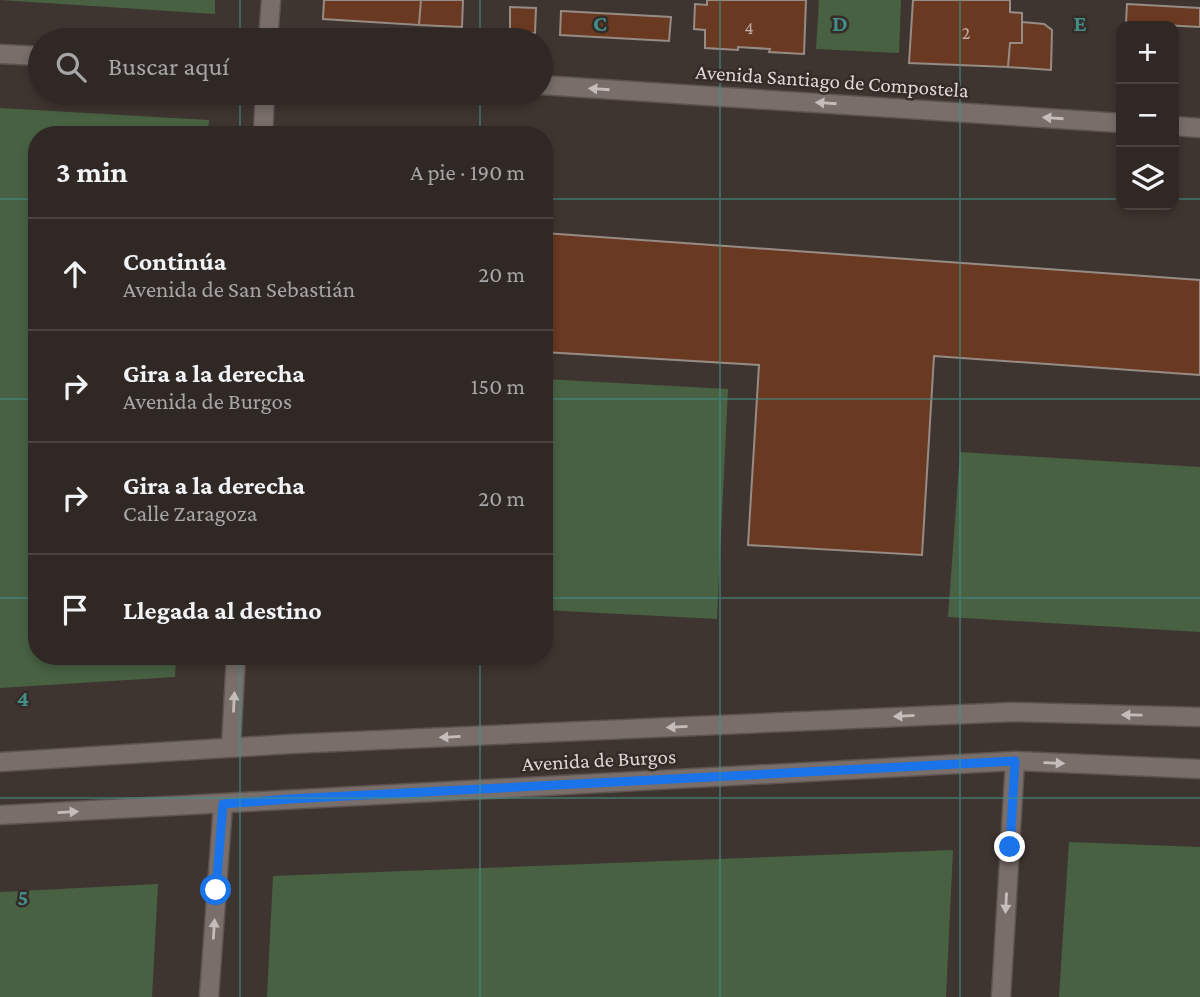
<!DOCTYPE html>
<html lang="es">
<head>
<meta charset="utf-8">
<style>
  :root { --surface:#2f2824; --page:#37302c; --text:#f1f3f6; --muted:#a7a6a6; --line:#4a4441 }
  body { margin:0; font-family:"Crimson Pro",serif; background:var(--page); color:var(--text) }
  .controls { position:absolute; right:21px; top:21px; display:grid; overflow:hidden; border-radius:14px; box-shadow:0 4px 10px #0003 }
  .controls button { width:63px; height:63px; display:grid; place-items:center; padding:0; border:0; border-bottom:2px solid var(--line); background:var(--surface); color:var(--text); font:35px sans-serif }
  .stop { position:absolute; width:21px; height:21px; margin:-16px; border:5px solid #1a73e8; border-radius:50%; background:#fff }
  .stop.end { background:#1a73e8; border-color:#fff; box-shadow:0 2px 7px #0008 }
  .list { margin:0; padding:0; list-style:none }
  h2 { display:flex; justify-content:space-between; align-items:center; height:91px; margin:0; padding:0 28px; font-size:30px }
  h2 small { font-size:23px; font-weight:400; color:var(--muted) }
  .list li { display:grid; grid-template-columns:46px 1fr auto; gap:21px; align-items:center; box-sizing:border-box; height:112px; padding:0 28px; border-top:2px solid var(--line) }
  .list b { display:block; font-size:26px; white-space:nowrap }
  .list p { margin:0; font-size:23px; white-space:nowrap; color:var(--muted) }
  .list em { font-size:23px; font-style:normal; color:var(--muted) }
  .icon { flex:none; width:38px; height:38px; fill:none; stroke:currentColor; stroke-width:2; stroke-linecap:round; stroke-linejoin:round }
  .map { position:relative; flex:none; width:1200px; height:997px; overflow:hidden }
  .search { position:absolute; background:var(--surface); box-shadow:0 4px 10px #0003; left:28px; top:28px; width:525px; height:77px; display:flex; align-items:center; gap:18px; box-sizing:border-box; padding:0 24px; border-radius:38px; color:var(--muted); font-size:26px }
  .panel { position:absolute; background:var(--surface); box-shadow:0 4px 10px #0003; left:28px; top:126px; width:525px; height:539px; border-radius:28px }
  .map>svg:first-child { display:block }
  .green { fill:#486143 }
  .building { fill:#6a3921; stroke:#978b85; stroke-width:2 }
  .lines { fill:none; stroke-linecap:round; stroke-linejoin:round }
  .street-casing { stroke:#5d5450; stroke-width:21 }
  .secondary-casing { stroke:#5d5450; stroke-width:21 }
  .street { stroke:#796e69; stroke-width:18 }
  .secondary { stroke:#796e69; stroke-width:18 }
  .oneway { fill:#c5bdb9 }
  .route { stroke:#1a73e8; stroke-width:9 }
  .grid { fill:none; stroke:#438e88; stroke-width:2; stroke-opacity:0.55 }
  .labels { text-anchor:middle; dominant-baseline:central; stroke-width:5; stroke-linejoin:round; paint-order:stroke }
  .number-label { font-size:18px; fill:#c1b0a7 }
  .street-label { font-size:21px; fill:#ded7d4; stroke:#352b27 }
  .grid-label { font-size:23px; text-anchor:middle; font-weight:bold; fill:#438e88; stroke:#352b27; stroke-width:5; stroke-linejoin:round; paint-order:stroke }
</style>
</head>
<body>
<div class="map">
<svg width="1200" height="997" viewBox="0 0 1200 997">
  <rect width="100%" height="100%" fill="#3f3530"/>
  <path class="green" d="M0,0H215V14Z
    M819,0H901L899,53L816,49Z
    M0,108L209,120L208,135H37V656H176L175,677L0,688Z
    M544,379L728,389L717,619L544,610Z
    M960,452L1200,467V632L948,617Z
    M1069,842L1200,847V997H1059Z
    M953,850L946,997H267L273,876Z
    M158,884L152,997H0V892Z"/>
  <path class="building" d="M324,0H421L419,25L323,19Z
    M421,0H463L462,27L419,25Z
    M707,0H806L804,54L769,52L770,49L738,47V50L705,48V30L694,29L695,4L707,5Z
    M913,0H1010V12L1022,13V43H1010L1008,67L909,63Z
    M1127,4L1200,8V27L1126,23Z
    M510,7L536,8L535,33L510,32Z
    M561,11L671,17L669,41L560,35Z
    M1022,22L1044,24L1052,30L1051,70L1008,67L1010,43H1022Z
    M544,233L1200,280V375L934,356L922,555L748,545L759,365L544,352Z"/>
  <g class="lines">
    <defs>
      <path id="street" d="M268,40L271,0
        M0,54L40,56
        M541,85L1121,123
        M1174,126L1200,128
        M263,135L265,93
        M231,747L236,656
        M209,997L223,804
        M1001,997L1015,761"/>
      <path id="secondary" d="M0,762L290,744L1013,712L1200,717
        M0,815L1015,761L1200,769"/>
    </defs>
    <use href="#street" class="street-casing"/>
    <use href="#secondary" class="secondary-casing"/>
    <use href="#street" class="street"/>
    <use href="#secondary" class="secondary"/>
  </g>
  <defs><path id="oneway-solid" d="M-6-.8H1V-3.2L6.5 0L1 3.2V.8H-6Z" transform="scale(1.75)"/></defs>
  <g class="oneway">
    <use href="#oneway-solid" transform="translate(599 89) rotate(-176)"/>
    <use href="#oneway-solid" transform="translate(826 103) rotate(-176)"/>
    <use href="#oneway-solid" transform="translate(1053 118) rotate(-176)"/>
    <use href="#oneway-solid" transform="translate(234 702) rotate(-87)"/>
    <use href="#oneway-solid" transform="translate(1132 715) rotate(-179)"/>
    <use href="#oneway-solid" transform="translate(904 716) rotate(177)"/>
    <use href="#oneway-solid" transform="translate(677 727) rotate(177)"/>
    <use href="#oneway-solid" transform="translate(450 737) rotate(177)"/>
    <use href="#oneway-solid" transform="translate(1054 763) rotate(2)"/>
    <use href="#oneway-solid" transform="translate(68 812) rotate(-3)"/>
    <use href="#oneway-solid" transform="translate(1006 903) rotate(93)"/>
    <use href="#oneway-solid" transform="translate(214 929) rotate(-86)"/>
  </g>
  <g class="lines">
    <path class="route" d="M216,890L223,804L289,799L1015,761L1010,847"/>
  </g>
  <path class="grid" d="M240,0V40M480,0V40M720,0V997M960,0V997M240,93V135M480,93V135M0,199H37M544,199H1121M1174,199H1200M0,399H37M544,399H1200M0,598H37M544,598H1200M240,656V997M480,656V997M0,798H1200"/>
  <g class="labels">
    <g class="number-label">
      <text x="749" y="28">4</text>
      <text x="966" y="33">2</text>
    </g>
    <g class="street-label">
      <text transform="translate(832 81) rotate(4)">Avenida Santiago de Compostela</text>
      <text transform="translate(599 760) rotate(-3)">Avenida de Burgos</text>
    </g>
  </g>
  <g class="grid-label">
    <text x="600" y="31">C</text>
    <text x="840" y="31">D</text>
    <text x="1080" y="31">E</text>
    <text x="23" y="706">4</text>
    <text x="23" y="905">5</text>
  </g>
</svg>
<div class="controls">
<button>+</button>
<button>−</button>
<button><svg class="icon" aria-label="layers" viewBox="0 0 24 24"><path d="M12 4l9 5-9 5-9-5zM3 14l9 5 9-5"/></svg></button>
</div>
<div class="stop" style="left:216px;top:890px"></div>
<div class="stop end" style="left:1010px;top:847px"></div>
<div class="search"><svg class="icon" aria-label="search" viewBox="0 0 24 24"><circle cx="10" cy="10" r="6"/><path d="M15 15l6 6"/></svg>Buscar aquí</div>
<section class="panel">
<h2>3 min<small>A pie · 190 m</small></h2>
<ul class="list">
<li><svg class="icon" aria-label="ahead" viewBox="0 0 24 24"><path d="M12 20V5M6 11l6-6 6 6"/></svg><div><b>Continúa</b><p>Avenida de San Sebastián</p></div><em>20 m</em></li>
<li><svg class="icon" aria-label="right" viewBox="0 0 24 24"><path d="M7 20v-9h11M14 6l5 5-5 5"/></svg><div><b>Gira a la derecha</b><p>Avenida de Burgos</p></div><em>150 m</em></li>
<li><svg class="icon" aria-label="right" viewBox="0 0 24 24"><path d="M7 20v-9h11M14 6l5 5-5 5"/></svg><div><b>Gira a la derecha</b><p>Calle Zaragoza</p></div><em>20 m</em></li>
<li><svg class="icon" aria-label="arrive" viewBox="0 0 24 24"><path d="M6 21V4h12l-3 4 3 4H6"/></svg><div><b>Llegada al destino</b></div></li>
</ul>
</section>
</div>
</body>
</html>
